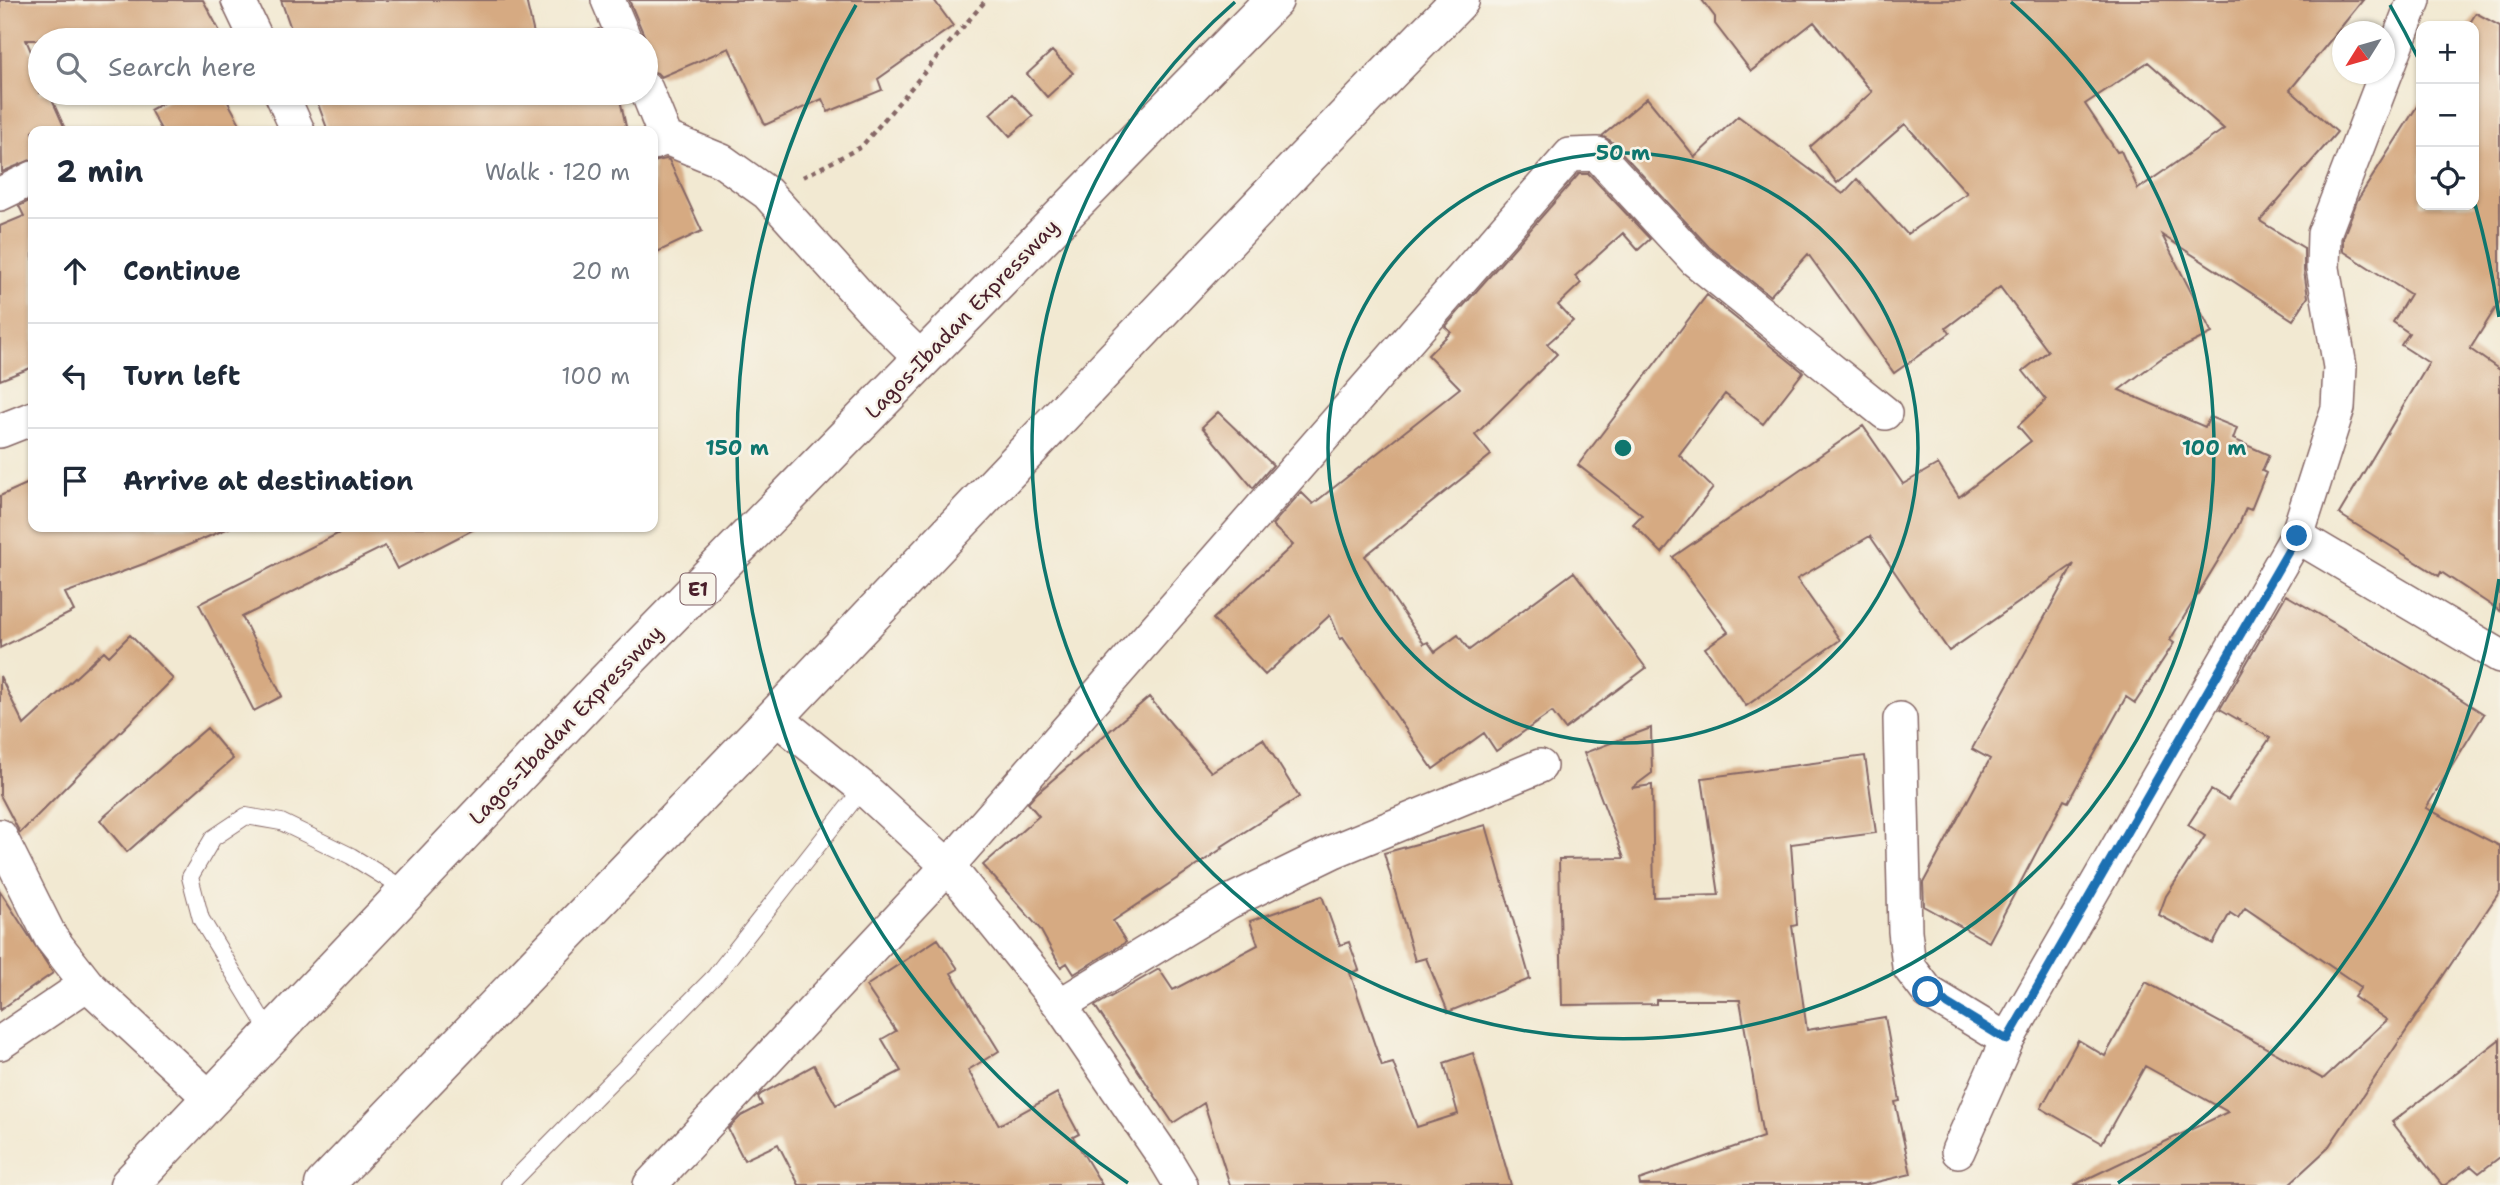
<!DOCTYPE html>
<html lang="en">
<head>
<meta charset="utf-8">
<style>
  :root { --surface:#fff; --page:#f6f6f7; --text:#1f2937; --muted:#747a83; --line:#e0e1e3 }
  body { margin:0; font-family:"Shantell Sans",sans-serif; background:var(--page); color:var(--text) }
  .controls { position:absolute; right:21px; top:21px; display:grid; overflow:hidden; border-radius:14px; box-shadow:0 2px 5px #0004 }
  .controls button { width:63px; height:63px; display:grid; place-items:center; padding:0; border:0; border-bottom:2px solid var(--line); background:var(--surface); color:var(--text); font:35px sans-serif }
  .compass { position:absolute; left:2332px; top:21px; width:63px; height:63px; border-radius:50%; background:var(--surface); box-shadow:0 2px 5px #0004; rotate:233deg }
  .stop { position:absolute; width:21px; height:21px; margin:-16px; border:5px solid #1f6fb2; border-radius:50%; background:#fff }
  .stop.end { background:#1f6fb2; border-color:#fff; box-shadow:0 2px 7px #0008 }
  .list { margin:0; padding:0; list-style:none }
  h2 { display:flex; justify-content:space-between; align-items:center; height:91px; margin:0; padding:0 28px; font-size:30px }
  h2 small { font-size:23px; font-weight:400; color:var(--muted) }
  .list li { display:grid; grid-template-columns:46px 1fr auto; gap:21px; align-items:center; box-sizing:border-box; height:105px; padding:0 28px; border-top:2px solid var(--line) }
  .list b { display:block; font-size:26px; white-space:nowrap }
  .list em { font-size:23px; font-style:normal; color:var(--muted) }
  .icon { flex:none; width:38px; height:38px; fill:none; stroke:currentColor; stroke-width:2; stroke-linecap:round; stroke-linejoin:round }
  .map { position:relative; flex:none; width:2500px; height:1185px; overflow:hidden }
  .search { position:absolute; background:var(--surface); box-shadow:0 2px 5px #0004; left:28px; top:28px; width:630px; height:77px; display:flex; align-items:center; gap:18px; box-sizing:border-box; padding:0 24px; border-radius:38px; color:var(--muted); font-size:26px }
  .panel { position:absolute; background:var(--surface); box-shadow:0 2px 5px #0004; left:28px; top:126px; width:630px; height:406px; border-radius:14px }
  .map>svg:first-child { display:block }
  .building { fill:#d6aa82; fill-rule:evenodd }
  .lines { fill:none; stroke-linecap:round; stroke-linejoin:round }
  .lane-casing { stroke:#856665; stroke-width:18 }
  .street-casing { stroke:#856665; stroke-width:36 }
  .highway-casing { stroke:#856665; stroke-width:41 }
  .path { stroke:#856665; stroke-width:4.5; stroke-dasharray:5 5; stroke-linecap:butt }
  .lane { stroke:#fff; stroke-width:16 }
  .street { stroke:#fff; stroke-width:33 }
  .highway { stroke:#fff; stroke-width:38 }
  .route { stroke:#1f6fb2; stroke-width:9 }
  .ring { fill:none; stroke:#0f766e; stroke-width:3.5 }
  .labels { text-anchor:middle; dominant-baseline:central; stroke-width:5; stroke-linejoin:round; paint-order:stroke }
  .shield { fill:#f7f3e8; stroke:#7e5f64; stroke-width:2 }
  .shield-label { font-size:19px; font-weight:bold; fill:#4a1f2b }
  .street-label { font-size:21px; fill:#4a1f2b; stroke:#f7f3e8 }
  .centre { fill:#0f766e; stroke:#f7f3e8; stroke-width:3.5 }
  .ring-label { font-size:21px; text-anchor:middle; font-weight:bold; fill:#0f766e; stroke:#f7f3e8; stroke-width:5; stroke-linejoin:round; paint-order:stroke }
</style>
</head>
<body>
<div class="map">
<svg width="2500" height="1185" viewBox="0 0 2500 1185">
  <rect width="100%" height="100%" fill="#f7f3e8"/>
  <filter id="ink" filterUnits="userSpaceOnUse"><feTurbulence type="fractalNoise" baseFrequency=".0143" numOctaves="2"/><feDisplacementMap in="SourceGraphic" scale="14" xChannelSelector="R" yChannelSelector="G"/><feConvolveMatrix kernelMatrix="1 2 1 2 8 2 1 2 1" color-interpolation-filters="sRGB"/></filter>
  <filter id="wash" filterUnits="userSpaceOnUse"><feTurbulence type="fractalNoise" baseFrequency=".00686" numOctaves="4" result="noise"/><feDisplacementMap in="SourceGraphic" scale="28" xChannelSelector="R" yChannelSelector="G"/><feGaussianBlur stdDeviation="1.57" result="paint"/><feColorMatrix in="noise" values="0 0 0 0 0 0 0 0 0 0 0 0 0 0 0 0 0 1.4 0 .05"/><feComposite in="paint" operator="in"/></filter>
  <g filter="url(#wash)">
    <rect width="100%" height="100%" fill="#f2e9d2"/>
    <g id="blocks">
      <path class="building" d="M0,0H203L224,39L26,40L40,72V93H49L66,131H33V159L2,172Z
        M281,0H526L534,34L510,40H295Z
        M629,0H934L953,26L878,79L882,90L828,112L822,99L765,125L729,48L661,77L657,73L646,70V40Z
        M1702,0H2363L2290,90L2337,132L2260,221L2304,248V271L2308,297L2293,320L2162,235L2212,333L2163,357L2119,390L2205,427L2210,417L2237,428L2233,439L2269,455L2262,471L2266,473L2251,510L2246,508L2236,531L2170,640L2174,643L2135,703L2126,697L2068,802L2064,800L1989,942L1924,906L1923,883L1990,759L1972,749L2074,564L1949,651L1870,536L1797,579L1840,640L1746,706L1705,648L1728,632L1673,557L1863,426L1903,484L1938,464L1959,497L2031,441L2018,426L2046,400L2023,371L2048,351L2000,287L1946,328L1950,333L1894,373L1808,254L1770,296L1709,247L1611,141L1602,136L1647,98L1695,157L1738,116L1843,194L1857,179L1907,234L1967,193L1905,124L1837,183L1810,147L1872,92L1814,22L1751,71L1715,24V17ZM2148,62L2224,129L2138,189L2121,151L2117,152L2085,104Z
        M2476,13L2500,26V301L2470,349L2500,370V611L2441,572L2439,576L2339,514L2429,363L2401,345L2409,333L2393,322L2410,294L2343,251V238L2357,201L2421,100V205H2474V26H2468Z
        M599,29L604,40H567Z
        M1052,51L1073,73L1047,97L1027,74Z
        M181,93H223L244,131H162L150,110Z
        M314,93H625L619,95L627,131H328Z
        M1012,94L1033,116L1010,136L990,114Z
        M666,159L669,160L702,231L653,254V162Z
        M1579,174H1589L1650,239L1638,250L1623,233L1575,276L1581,283L1558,305L1573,321L1547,344L1557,354L1475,435L1491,455L1365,556L1424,644L1428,642L1435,652L1458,635L1469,650L1574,572L1646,668L1565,729L1552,712L1496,751L1484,733L1433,769L1343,638L1340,639L1330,615L1265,675L1213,619L1293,545L1272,525L1301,492L1313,504L1460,388L1428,355L1451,332L1445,327Z
        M33,199V367L0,380V226L24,216L19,206Z
        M1707,295L1803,372L1763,424L1725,394L1679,455L1713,488L1662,553L1633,524L1642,515L1578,465Z
        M1218,412L1273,465L1253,488L1202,427Z
        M33,481V527H231L146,563L65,593L74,611L0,648V496Z
        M351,527H478L397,569L385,546L242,617L282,696L254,711L199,604Z
        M2286,595L2423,675L2484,714L2426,808L2500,846V891L2327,1149L2288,1185H2074L2228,1112L2145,1066L2102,1143L2041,1108L2078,1040L2105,1056L2146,982L2323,1079L2387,1020L2354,997L2361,987L2245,908L2238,918L2230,913L2213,944L2159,915L2166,896L2205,836L2188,825L2211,790L2228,800L2270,738L2220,709Z
        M130,635L173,679L20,833L0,795V676L24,725L104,651L109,656Z
        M1149,697L1211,772L1263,739L1299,797L1221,847L1223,848L1113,921L1126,942L1074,974L1067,963L1061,967L1040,929L983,865L1039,816L1028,803L1036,794Z
        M207,728L233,759L127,852L100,820Z
        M1651,728L1652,773L1632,788L1652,785L1654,897L1719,895L1702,778L1865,756L1876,833L1791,844L1797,925L1792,926L1807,1030L1885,1017L1900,1101L1895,1102L1911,1174L1864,1185H1640L1639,1180L1763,1137L1740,1000H1656V1004L1562,1005L1559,859L1624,858L1584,753Z
        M1486,825L1530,979L1448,1012L1426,958L1415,961L1384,853Z
        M0,891L53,973L0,1010Z
        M1322,896L1340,945L1349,942L1359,970L1350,973L1382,1066L1393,1063L1417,1127L1458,1114L1444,1063L1473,1053L1511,1185H1230L1204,1103L1173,1123L1095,1006L1159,969L1173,990L1258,945L1250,921Z
        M938,939L958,969L951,973L999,1051L968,1070L999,1125L1057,1093L1079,1134L1073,1137L1102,1185H799L778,1144L744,1160L728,1129L741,1116L762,1105L758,1097L761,1094L814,1065L836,1105L901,1071L882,1039L896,1031L866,986Z
        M2500,1039V1157L2479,1173L2471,1166L2445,1185H2442L2392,1122Z"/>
    </g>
  </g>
  <g filter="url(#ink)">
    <use href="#blocks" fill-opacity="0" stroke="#856665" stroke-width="2"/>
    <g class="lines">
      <defs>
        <path id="lane" d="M272,1036L201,919L190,877L213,838L246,816L281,822L351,856L407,891
          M509,1185L715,976L863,788"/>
        <path id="street" d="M238,0L257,40
          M608,0L625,40
          M646,89L666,138
          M281,93L298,131
          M653,143L666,138L722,161L767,193L877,315L922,359
          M0,194L33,178
          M0,431L33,418
          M2297,536L2500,656
          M775,717L863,788L948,866L1060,1005L1166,1160L1181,1185
          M1900,719L1905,931L1909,967L1928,992L2007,1040
          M0,836L51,938L87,984L211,1099
          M1060,1005L1229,902L1334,851L1540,766
          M0,1043L87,984
          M1958,1151L2007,1040L2297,536L2338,408L2340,367L2323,268L2324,234L2414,0
          M650,1185L948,866L1570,155L1597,154L1696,261L1885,413"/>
        <path id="highway" d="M129,1185L600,688L1274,0
          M324,1185L775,717L1295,169L1460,0"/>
      </defs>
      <use href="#lane" class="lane-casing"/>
      <use href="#street" class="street-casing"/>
      <use href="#highway" class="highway-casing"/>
      <path class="path" d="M803,177L861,147L986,0"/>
      <use href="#lane" class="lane"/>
      <use href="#street" class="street"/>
      <use href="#highway" class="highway"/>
    </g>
  </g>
  <g class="lines" filter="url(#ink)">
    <path class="route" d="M1928,992L2007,1040L2297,536"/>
  </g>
  <g class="ring">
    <circle cx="1623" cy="448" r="295"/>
    <path d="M2011 2A591 591 0 1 1 1235 2"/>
    <path d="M2499 579A886 886 0 0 1 2118 1183M1128 1183A886 886 0 0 1 856 5M2390 5A886 886 0 0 1 2419 60M2475 204A886 886 0 0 1 2499 317"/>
  </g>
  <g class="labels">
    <rect class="shield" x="680.5" y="573.5" width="35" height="31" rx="5"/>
    <g class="shield-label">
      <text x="698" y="589">E1</text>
    </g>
    <g class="street-label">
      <text transform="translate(962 319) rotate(-46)">Lagos-Ibadan Expressway</text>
      <text transform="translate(566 725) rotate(-46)">Lagos-Ibadan Expressway</text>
    </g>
  </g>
  <circle cx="1623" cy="448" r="10" class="centre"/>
  <g class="ring-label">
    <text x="1623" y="160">50 m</text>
    <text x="2214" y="455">100 m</text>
    <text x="737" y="455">150 m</text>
  </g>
</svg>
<div class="controls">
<button>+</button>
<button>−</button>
<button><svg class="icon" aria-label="locate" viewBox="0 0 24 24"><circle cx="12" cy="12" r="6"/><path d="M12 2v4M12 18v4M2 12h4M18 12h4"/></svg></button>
</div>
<svg class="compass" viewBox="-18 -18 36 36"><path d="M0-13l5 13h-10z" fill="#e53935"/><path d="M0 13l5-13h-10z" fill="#747a83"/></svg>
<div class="stop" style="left:1928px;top:992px"></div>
<div class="stop end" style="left:2297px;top:536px"></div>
<div class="search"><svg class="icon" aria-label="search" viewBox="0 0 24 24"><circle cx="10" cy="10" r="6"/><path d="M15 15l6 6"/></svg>Search here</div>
<section class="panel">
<h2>2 min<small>Walk · 120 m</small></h2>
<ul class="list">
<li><svg class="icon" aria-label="ahead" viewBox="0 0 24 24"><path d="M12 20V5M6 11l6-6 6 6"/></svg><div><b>Continue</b></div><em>20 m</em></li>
<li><svg class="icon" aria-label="left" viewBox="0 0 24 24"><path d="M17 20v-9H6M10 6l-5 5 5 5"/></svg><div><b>Turn left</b></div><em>100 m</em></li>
<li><svg class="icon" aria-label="arrive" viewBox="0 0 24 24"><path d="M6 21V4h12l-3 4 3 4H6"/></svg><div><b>Arrive at destination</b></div></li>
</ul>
</section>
</div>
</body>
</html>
